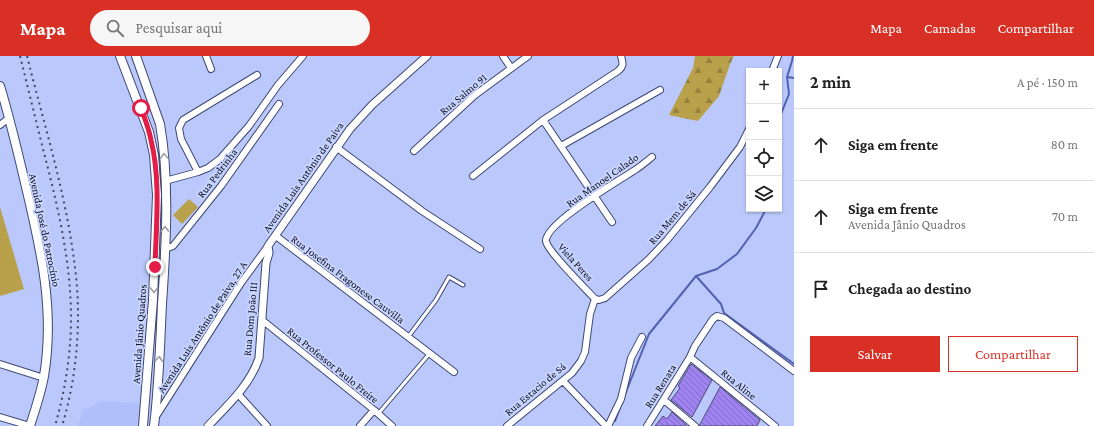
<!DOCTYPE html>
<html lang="pt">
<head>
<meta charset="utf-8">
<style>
  :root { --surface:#fff; --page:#f6f6f6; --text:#222; --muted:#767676; --line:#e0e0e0; --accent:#d93025 }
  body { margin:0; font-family:"Crimson Pro",serif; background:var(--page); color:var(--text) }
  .controls { position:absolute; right:12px; top:12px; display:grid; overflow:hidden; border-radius:0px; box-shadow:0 1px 3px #0004 }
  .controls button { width:36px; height:36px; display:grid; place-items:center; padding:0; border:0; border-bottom:1px solid var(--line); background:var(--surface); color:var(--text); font:20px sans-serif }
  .stop { position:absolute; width:12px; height:12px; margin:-9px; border:3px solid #e11d48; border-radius:50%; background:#fff }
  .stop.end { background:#e11d48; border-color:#fff; box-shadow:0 1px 4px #0008 }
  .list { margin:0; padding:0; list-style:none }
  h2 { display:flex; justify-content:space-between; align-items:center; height:52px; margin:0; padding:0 16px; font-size:17px }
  h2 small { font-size:13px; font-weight:400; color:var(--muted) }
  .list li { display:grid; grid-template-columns:26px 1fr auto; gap:12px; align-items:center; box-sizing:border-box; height:72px; padding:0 16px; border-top:1px solid var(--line) }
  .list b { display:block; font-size:15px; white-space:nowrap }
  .list p { margin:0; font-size:13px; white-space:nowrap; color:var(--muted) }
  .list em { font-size:13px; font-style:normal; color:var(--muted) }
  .actions { display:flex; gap:8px; padding:12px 16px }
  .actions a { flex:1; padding:9px 0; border:1px solid var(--accent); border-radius:0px; text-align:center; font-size:14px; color:var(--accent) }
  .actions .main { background:var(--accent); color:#fff }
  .icon { flex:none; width:22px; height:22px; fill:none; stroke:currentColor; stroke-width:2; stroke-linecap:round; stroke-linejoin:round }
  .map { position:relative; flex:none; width:794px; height:370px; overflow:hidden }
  header { display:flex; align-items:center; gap:24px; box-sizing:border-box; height:56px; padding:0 20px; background:var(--accent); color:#fff }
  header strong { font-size:19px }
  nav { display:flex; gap:22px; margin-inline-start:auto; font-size:14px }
  .search { width:280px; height:36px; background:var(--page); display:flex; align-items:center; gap:10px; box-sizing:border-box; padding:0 14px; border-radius:22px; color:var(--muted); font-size:15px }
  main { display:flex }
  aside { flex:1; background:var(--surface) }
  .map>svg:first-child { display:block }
  .built { fill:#b0bff9 }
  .green { fill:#b9a04a }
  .forest { fill:url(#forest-firs) }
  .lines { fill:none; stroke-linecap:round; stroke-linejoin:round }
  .stream { stroke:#5261b0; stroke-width:2 }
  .building { fill:url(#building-back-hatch); stroke:#534a77 }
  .service-casing { stroke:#3e4873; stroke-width:5 }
  .minor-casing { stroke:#3e4873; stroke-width:8 }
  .tertiary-casing { stroke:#3e4873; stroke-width:9 }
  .secondary-casing { stroke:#3e4873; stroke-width:10 }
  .service { stroke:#fff; stroke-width:3 }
  .minor { stroke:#fff; stroke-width:6 }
  .tertiary { stroke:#fff; stroke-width:7 }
  .secondary { stroke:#fff; stroke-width:8 }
  .rail { stroke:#404864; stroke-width:2; stroke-dasharray:2 4; stroke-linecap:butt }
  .oneway { stroke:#9d9fa6 }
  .route { stroke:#e11d48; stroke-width:5 }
  .labels { text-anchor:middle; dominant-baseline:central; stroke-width:3.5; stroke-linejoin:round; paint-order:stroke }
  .street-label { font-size:11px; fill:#0b0f21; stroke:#cad5ff }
</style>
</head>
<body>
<header>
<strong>Mapa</strong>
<div class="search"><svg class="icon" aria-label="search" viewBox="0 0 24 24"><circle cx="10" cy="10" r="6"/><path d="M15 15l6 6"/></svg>Pesquisar aqui</div>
<nav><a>Mapa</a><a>Camadas</a><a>Compartilhar</a></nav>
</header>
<main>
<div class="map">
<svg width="794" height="370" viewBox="0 0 794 370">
  <defs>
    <pattern id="forest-firs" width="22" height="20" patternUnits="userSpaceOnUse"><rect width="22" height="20" fill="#b9a04a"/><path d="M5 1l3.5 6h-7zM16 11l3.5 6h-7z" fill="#95813d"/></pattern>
    <pattern id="building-back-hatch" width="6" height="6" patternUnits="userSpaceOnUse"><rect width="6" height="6" fill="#9f83f1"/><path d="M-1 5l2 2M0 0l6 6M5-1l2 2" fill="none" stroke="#806ac3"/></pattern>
  </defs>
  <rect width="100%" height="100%" fill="#bac8fb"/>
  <path class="built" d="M100,345L139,347L137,370H78L83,354L92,351Z"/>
  <path class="green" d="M189,143L198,151L182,168L173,159Z
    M0,151L24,233L0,240Z"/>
  <path class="forest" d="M695,0H734L730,8L719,40L698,65L669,59L693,12Z"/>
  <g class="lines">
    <path class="stream" d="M787,21L794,22
      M779,63L789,38L787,21L792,5L793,0
      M696,220L721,248L724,257L794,308
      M624,341L649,278L696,220L717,213L737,198L756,172L766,153
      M615,365L620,352"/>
  </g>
  <path class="building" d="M691,308L712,324L692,361L671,344L680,332L678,330Z
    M720,331L760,364L757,370H699Z
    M672,356L687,370H655L663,360L667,363Z"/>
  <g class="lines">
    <defs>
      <path id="service" d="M408,281L436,244L449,221L463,229
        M378,358L430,297"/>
      <path id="minor" d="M206,0L211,13
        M503,0L511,12
        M772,15L778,0
        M543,64L612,166
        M0,69L9,62
        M561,90L660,34
        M336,91L422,155L480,193
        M414,95L475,39L528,0
        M198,116L181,83L179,72L183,64L257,19
        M473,120L543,64L618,15C624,10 623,7 621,0
        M165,125L198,116L208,112L220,103L249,70L278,29L303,0
        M276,180L454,316
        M165,193L173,190L221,130L279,48
        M595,243L599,244L605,242L649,203L667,184L710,131L740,91L749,73
        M595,243C587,234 547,195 546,185C545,167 620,124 635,114C641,110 647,105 652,101
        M262,264L374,354L392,370
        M690,301L775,370
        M0,308L44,322
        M563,325L606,370
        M238,338L267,370
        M664,344L695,370
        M0,361L30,370
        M155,362L241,227L268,190
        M360,370L374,354
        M507,370L572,317L581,305L585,296L590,258L595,243
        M608,370L621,343L631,302L642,281
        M647,370L690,301L695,290L713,263L717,260L724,262L794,315"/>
      <path id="tertiary" d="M208,370C228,349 250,329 259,302L266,207L269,197L268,190L350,73L372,49L427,0"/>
      <path id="secondary" d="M120,0L149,76L154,99L157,139L153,244L143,370
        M136,0L160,68C170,125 166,190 162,248C160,289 159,330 154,370
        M0,30C10,63 18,97 26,131C41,194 55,255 44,320C41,337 35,354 30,370"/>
    </defs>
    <use href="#service" class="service-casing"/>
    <use href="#minor" class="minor-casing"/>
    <use href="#tertiary" class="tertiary-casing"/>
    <use href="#secondary" class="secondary-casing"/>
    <use href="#service" class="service"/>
    <use href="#minor" class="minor"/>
    <use href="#tertiary" class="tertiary"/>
    <use href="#secondary" class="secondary"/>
    <path class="rail" d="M20,0C28,32 36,65 44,97C58,151 71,206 71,262C71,299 65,335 55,370
      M27,0C44,68 65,135 74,204C82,259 78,317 62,370"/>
  </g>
  <defs><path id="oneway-chevron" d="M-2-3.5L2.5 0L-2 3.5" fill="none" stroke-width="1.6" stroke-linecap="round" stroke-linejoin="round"/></defs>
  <g class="oneway">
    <use href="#oneway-chevron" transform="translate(164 100) rotate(-93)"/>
    <use href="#oneway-chevron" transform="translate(165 173) rotate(-89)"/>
    <use href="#oneway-chevron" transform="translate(154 234) rotate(92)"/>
    <use href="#oneway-chevron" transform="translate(159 303) rotate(-86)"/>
  </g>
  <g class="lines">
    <path class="route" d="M141,52C145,63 149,73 151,84C161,125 156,170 155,211"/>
  </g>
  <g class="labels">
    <g class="street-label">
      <text transform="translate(463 38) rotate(-40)">Rua Salmo 91</text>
      <text transform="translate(217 117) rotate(-53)">Rua Pedrinha</text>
      <text transform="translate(303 121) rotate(-55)">Avenida Luis Antônio de Paiva</text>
      <text transform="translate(602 124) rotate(-35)">Rua Manoel Calado</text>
      <text transform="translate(672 161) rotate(-50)">Rua Mem de Sá</text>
      <text transform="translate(45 174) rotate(78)">Avenida José do Patrocínio</text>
      <text transform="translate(576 206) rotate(48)">Viela Peres</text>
      <text transform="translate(348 223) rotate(37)">Rua Josefina Fragonese Cauvilla</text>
      <text transform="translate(250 263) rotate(-85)">Rua Dom João III</text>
      <text transform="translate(202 271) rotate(-57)">Avenida Luis Antônio de Paiva, 27 A</text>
      <text transform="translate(139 278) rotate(-86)">Avenida Jânio Quadros</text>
      <text transform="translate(333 309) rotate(39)">Rua Professor Paulo Freire</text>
      <text transform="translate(739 328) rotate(39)">Rua Aline</text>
      <text transform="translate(660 330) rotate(-58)">Rua Renata</text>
      <text transform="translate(535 333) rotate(-40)">Rua Estacio de Sá</text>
    </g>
  </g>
</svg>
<div class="controls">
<button>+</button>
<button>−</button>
<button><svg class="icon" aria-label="locate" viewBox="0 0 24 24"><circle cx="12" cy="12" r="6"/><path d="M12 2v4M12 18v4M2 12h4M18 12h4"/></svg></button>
<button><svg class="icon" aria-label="layers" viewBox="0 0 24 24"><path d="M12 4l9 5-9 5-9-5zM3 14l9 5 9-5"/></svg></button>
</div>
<div class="stop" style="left:141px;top:52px"></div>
<div class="stop end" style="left:155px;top:211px"></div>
</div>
<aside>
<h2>2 min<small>A pé · 150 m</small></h2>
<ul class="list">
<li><svg class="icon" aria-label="ahead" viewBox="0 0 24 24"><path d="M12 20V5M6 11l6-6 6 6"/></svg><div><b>Siga em frente</b></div><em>80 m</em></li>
<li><svg class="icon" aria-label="ahead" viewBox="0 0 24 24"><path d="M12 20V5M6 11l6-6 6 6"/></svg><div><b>Siga em frente</b><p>Avenida Jânio Quadros</p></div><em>70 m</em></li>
<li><svg class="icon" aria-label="arrive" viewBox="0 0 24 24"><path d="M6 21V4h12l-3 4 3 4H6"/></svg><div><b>Chegada ao destino</b></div></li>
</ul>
<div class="actions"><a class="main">Salvar</a><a>Compartilhar</a></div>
</aside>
</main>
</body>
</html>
